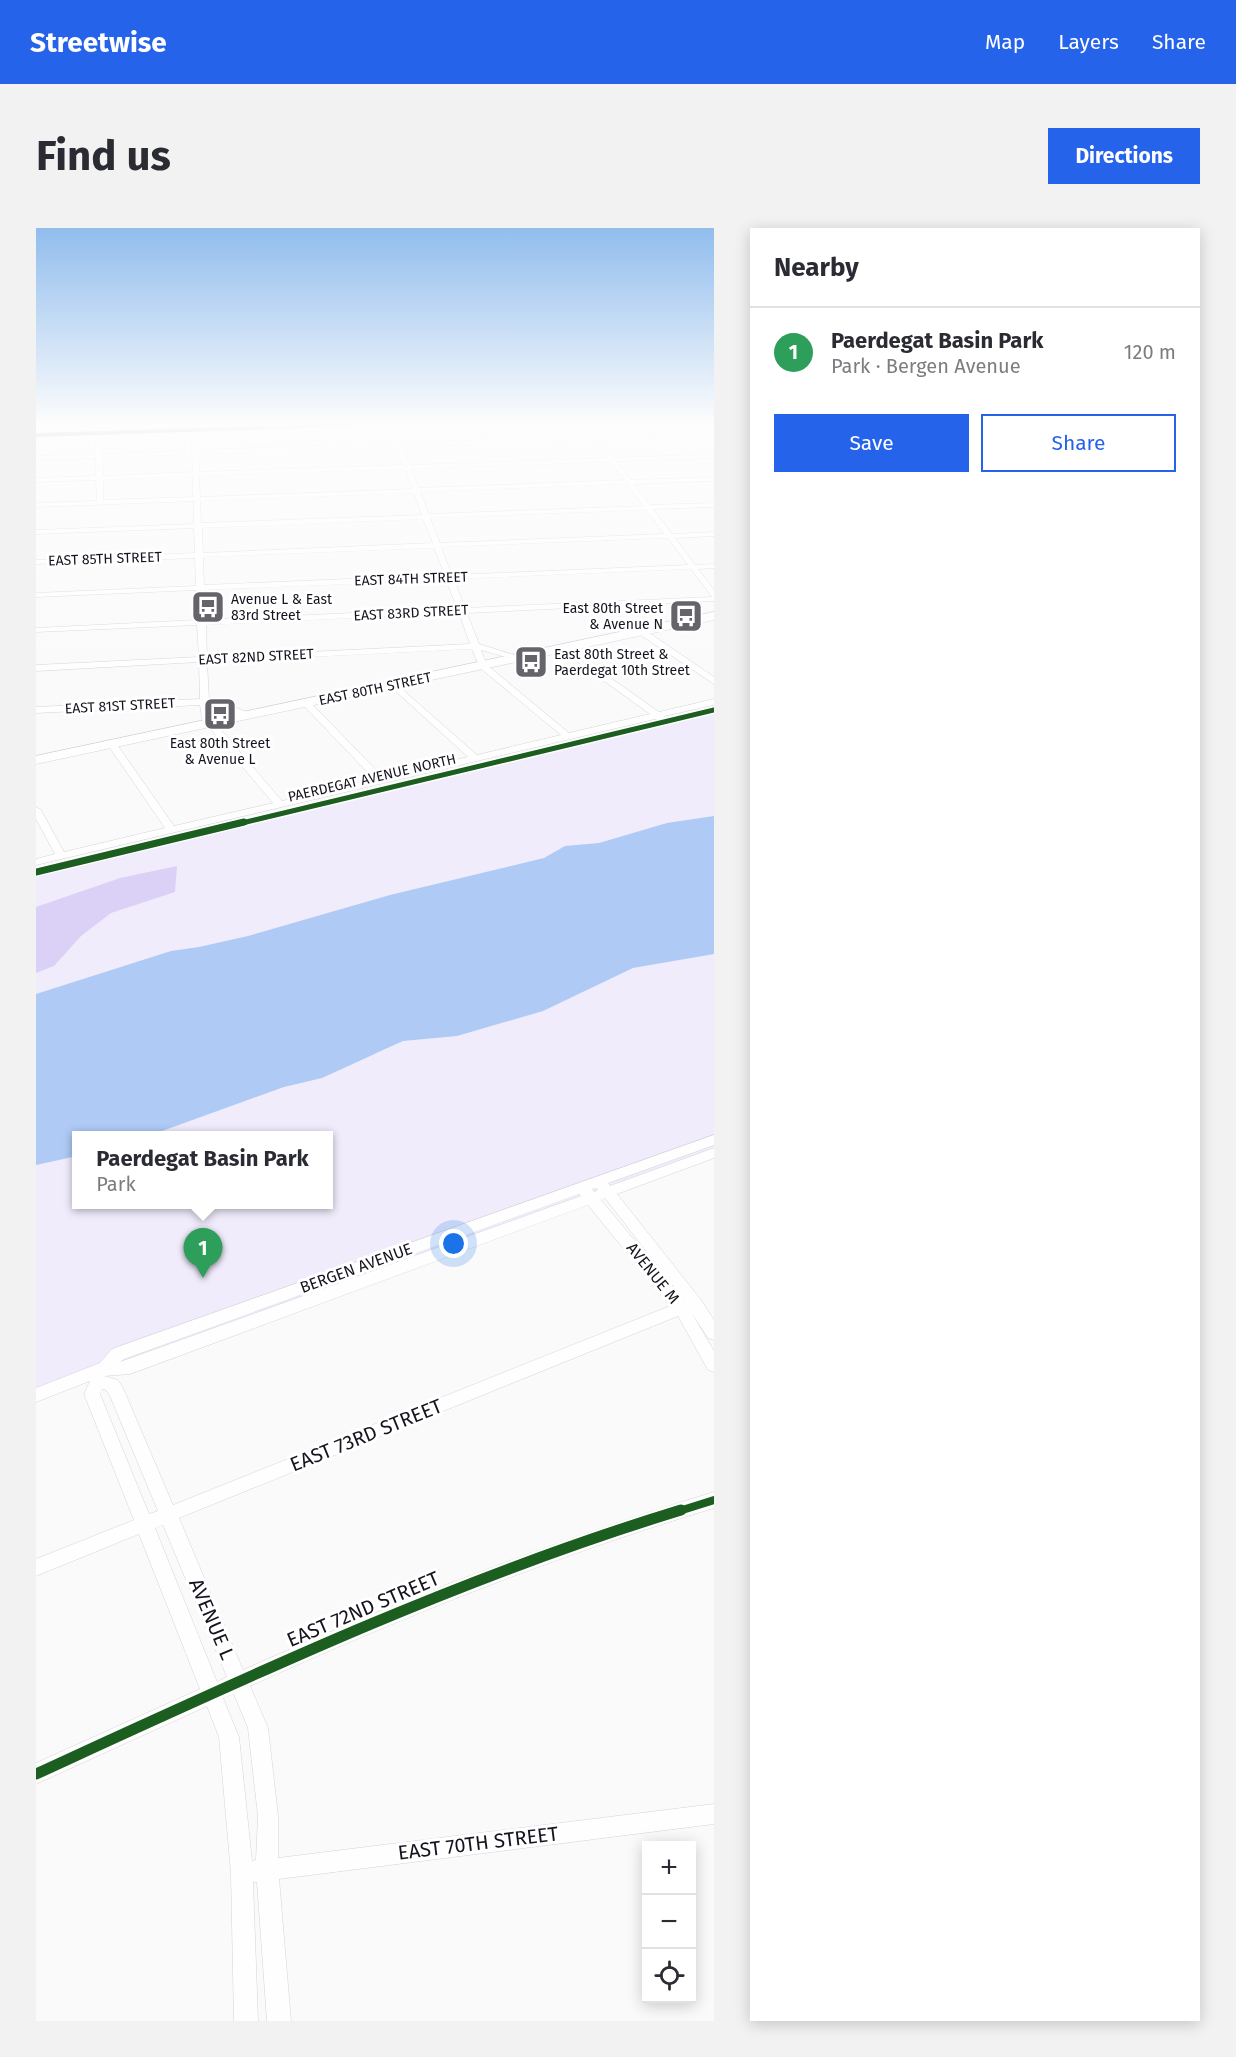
<!DOCTYPE html>
<html lang="en">
<head>
<meta charset="utf-8">
<style>
  :root { --surface:#fff; --page:#f2f2f3; --text:#2b2b33; --muted:#7c7c81; --line:#e1e1e2; --accent:#2563eb }
  body { margin:0; font-family:"Fira Sans",sans-serif; background:var(--page); color:var(--text) }
  .controls { position:absolute; right:18px; bottom:18px; display:grid; overflow:hidden; border-radius:0px; box-shadow:0 3px 15px #0003 }
  .controls button { width:54px; height:54px; display:grid; place-items:center; padding:0; border:0; border-bottom:2px solid var(--line); background:var(--surface); color:var(--text); font:30px sans-serif }
  .you { position:absolute; left:418px; top:1016px; width:21px; height:21px; margin:-15px; border:4px solid #fff; border-radius:50%; background:#1a73e8; box-shadow:0 0 0 9px #1a73e833 }
  .badge { display:grid; place-items:center; width:39px; height:39px; border-radius:50%; background:var(--accent); color:#fff; font-size:20px; font-weight:700 }
  .pin { position:absolute; translate:-50% -50px; filter:drop-shadow(0 2px 3px #0008) }
  .pin::after { content:''; position:absolute; top:32px; width:21px; height:18px; background:inherit; clip-path:polygon(0 0,100% 0,50% 100%) }
  .popup { position:absolute; left:36px; top:903px; width:261px; height:78px; box-sizing:border-box; display:grid; place-content:center; border-radius:0px; background:var(--surface); filter:drop-shadow(0 2px 4px #0005); font-size:20px; white-space:nowrap; color:var(--muted) }
  .popup b { font-size:22px; color:var(--text) }
  .popup::after { content:''; position:absolute; left:50%; top:100%; margin-left:-12px; border:12px solid transparent; border-top-color:var(--surface) }
  .list { margin:0; padding:0; list-style:none }
  h2 { display:flex; justify-content:space-between; align-items:center; height:78px; margin:0; padding:0 24px; font-size:26px }
  h2 small { font-size:20px; font-weight:400; color:var(--muted) }
  .list li { display:grid; grid-template-columns:39px 1fr auto; gap:18px; align-items:center; box-sizing:border-box; height:90px; padding:0 24px; border-top:2px solid var(--line) }
  .list b { display:block; font-size:22px; white-space:nowrap }
  .list p { margin:0; font-size:20px; white-space:nowrap; color:var(--muted) }
  .list em { font-size:20px; font-style:normal; color:var(--muted) }
  .actions { display:flex; gap:12px; padding:18px 24px }
  .actions a { flex:1; padding:14px 0; border:2px solid var(--accent); border-radius:0px; text-align:center; font-size:21px; color:var(--accent) }
  .actions .main { background:var(--accent); color:#fff }
  .icon { flex:none; width:33px; height:33px; fill:none; stroke:currentColor; stroke-width:2; stroke-linecap:round; stroke-linejoin:round }
  .map { position:relative; flex:none; width:678px; height:1793px; overflow:hidden; border-radius:0px }
  header { display:flex; align-items:center; gap:36px; box-sizing:border-box; height:84px; padding:0 30px; background:var(--accent); color:#fff }
  header strong { font-size:28px }
  nav { display:flex; gap:33px; margin-inline-start:auto; font-size:21px }
  .intro { display:flex; align-items:center; justify-content:space-between; box-sizing:border-box; height:144px; padding:0 36px }
  h1 { margin:0; font-size:42px }
  .button { padding:15px 27px; border-radius:0px; background:var(--accent); color:#fff; font-size:21px; font-weight:700 }
  main { display:flex; gap:36px; padding:0 36px }
  aside { flex:1; background:var(--surface); border-radius:0px; box-shadow:0 3px 15px #0003 }
  .map>svg:first-child { display:block }
  .green { fill:#f0ecfc }
  .forest { fill:#dbd1f7 }
  .water { fill:#aecaf5 }
  .lines { fill:none; stroke-linecap:round; stroke-linejoin:round }
  .street-casing { stroke:#d5d3d8; stroke-width:1 }
  .secondary-casing { stroke:#d5d3d8; stroke-width:1 }
  .street { fill:#fefefe; fill-rule:evenodd }
  .secondary { fill:#fefefe; fill-rule:evenodd }
  .cycleway-far4-casing { stroke:#fff; stroke-width:6 }
  .cycleway-far3-casing { stroke:#fff; stroke-width:8 }
  .cycleway-far2-casing { stroke:#fff; stroke-width:10 }
  .cycleway-far1-casing { stroke:#fff; stroke-width:12 }
  .cycleway-casing { stroke:#fff; stroke-width:15 }
  .cycleway-far4 { stroke:#1b5e20; stroke-width:4 }
  .cycleway-far3 { stroke:#1b5e20; stroke-width:5 }
  .cycleway-far2 { stroke:#1b5e20; stroke-width:7 }
  .cycleway-far1 { stroke:#1b5e20; stroke-width:8 }
  .cycleway { stroke:#1b5e20; stroke-width:11 }
  .labels { text-anchor:middle; dominant-baseline:central; stroke-width:6; stroke-linejoin:round; paint-order:stroke }
  .far-street-label { font-size:14px; fill:#16131e; stroke:#fff }
  .far-poi-label { font-size:14px; fill:#16131e; stroke:#fff; text-anchor:start }
  .street-label { font-size:16px; fill:#16131e; stroke:#fff }
  .near-street-label { font-size:20px; fill:#16131e; stroke:#fff }
</style>
</head>
<body>
<header>
<strong>Streetwise</strong>
<nav><a>Map</a><a>Layers</a><a>Share</a></nav>
</header>
<div class="intro"><h1>Find us</h1><a class="button">Directions</a></div>
<main>
<div class="map">
<svg width="678" height="1793" viewBox="0 0 678 1793">
  <rect width="100%" height="100%" fill="#fafafa"/>
  <path class="green" d="M678,484V589L0,770V647Z
    M678,723V924L0,1172V928L41,916V976H293V908L68,907L342,825L367,813L385,811L554,760L597,740L652,730Z"/>
  <path class="forest" d="M141,638L139,664L75,685L45,708L18,738L0,745V679L84,650Z"/>
  <path class="water" d="M678,588V726L597,740L507,783L421,808L367,813L286,850L248,859L115,907L41,908V928L0,937V766L135,723L163,719L212,708L354,667L508,630L529,618L563,615L631,595Z"/>
  <g class="lines">
    <defs>
      <path id="street" d="M155,194H161V200L397,194L358,197L365,215L556,208L545,194H551L562,208L678,204V208L565,212L578,230L678,226V230L581,233L595,252L678,249V253L598,256L614,277L678,275V279L617,281L636,306L678,304V308L639,310L659,337L678,336V340L662,341L678,362V373L431,385L443,416L488,430L484,433L445,422L451,437L533,505L614,486L525,422L524,420L528,417L623,484L678,471V477L628,488L631,491L626,494L619,491L0,637V631L19,626L0,591V579L5,582L28,624L129,600L72,517L74,515H80L138,598L237,575L166,491L164,477L0,485V479L164,471L163,434L0,443V437L163,429L161,397L0,404V400L161,392L160,362L0,369V365L160,358L159,330L0,336V332L159,325L158,300L0,306V302L158,296V273L0,279V275L61,273L60,252L0,254V250L60,248V230L0,232V228L60,226V207L0,209V205L155,200ZM352,197L359,215L162,222L161,204ZM155,204L156,223L66,226V207ZM558,212L572,230L374,237L367,219ZM360,219L367,237L163,244L162,226ZM156,226L157,244L67,248V230ZM574,234L589,252L383,260L375,241ZM369,241L376,261L164,269L163,248ZM157,248V269L67,272V252ZM591,256L607,278L393,286L384,264ZM378,265L386,287L165,295L164,273ZM610,282L628,306L404,315L394,290ZM387,291L397,315L167,325L166,300ZM632,310L652,337L416,347L405,319ZM398,320L409,347L168,357L167,329ZM655,341L676,369L429,380L418,351ZM410,352L421,380L169,392L168,362ZM423,385L434,416L171,429L170,397ZM436,421L444,440L525,507L441,527L358,454L355,455V459L432,529L347,549L273,473H267V477L338,551L246,573L174,489L173,477L213,490L218,487L184,473L173,472L171,434Z
        M603,402H609L678,449V456L603,406Z
        M678,907V917L572,955L574,958L678,920V930L581,966L665,1072L678,1092V1112L672,1110L655,1084L678,1123V1144L672,1142L642,1088L143,1290L207,1442C361,1373 517,1313 678,1264V1280C519,1328 366,1389 214,1458L232,1500L242,1588V1630L678,1576V1596L243,1651L255,1793H231L221,1654H217L222,1793H198L195,1645L183,1509L171,1478L0,1556V1535L164,1461L103,1306L0,1348V1331L98,1292L48,1166L54,1153L0,1174V1160L64,1135L76,1121ZM560,960L562,962L558,964L556,961ZM543,966L545,968L84,1134L88,1131ZM569,970L649,1073L565,972ZM552,977L634,1078L137,1277L87,1160L82,1152L68,1148L94,1146ZM66,1161L70,1162L74,1168L122,1283L113,1286L64,1166ZM127,1297L191,1449L181,1454L119,1300ZM198,1466L212,1500L222,1588L220,1632L216,1633L203,1509L187,1470Z"/>
      <path id="secondary" d="M678,384V392L0,536V528Z"/>
    </defs>
    <use href="#street" class="street-casing"/>
    <use href="#secondary" class="secondary-casing"/>
    <use href="#street" class="street"/>
    <use href="#secondary" class="secondary"/>
    <defs>
      <path id="cycleway-far4" d="M0,207L394,194"/>
      <path id="cycleway-far3" d="M202,596L678,482"/>
      <path id="cycleway-far2" d="M0,644L208,594"/>
      <path id="cycleway-far1" d="M640,1284L678,1272"/>
      <path id="cycleway" d="M0,1546C211,1449 422,1350 645,1282"/>
    </defs>
    <use href="#cycleway-far4" class="cycleway-far4-casing"/>
    <use href="#cycleway-far3" class="cycleway-far3-casing"/>
    <use href="#cycleway-far2" class="cycleway-far2-casing"/>
    <use href="#cycleway-far1" class="cycleway-far1-casing"/>
    <use href="#cycleway" class="cycleway-casing"/>
    <use href="#cycleway-far4" class="cycleway-far4"/>
    <use href="#cycleway-far3" class="cycleway-far3"/>
    <use href="#cycleway-far2" class="cycleway-far2"/>
    <use href="#cycleway-far1" class="cycleway-far1"/>
    <use href="#cycleway" class="cycleway"/>
  </g>
  <linearGradient id="sky" x2="0" y2="1"><stop stop-color="#91bded"/><stop offset="0.44" stop-color="#fdfdfd"/><stop offset="1" stop-color="#fdfdfd" stop-opacity="0"/></linearGradient>
  <rect width="678" height="445" fill="url(#sky)"/>
  <defs>
    <symbol id="bus-square" viewBox="-11 -11 22 22"><rect x="-9" y="-9" width="18" height="18" rx="4" fill="#66646b" stroke="#fff"/><path d="M-5-6H5V4H4V6H2V4H-2V6H-4V4H-5ZM-3.5-4V0h7V-4ZM-3.5 1.2v1.5H-2V1.2ZM2 1.2v1.5H3.5V1.2Z" fill="#fff"/></symbol>
  </defs>
  <g fill-rule="evenodd">
    <use href="#bus-square" x="153" y="360" width="38" height="38"/>
    <use href="#bus-square" x="631" y="369" width="38" height="38"/>
    <use href="#bus-square" x="476" y="415" width="38" height="38"/>
    <use href="#bus-square" x="165" y="467" width="38" height="38"/>
  </g>
  <g class="labels">
    <g class="far-street-label">
      <text transform="translate(69 331) rotate(-2)">EAST 85TH STREET</text>
      <text transform="translate(375 351) rotate(-2)">EAST 84TH STREET</text>
      <text transform="translate(375 385) rotate(-3)">EAST 83RD STREET</text>
      <text transform="translate(220 429) rotate(-3)">EAST 82ND STREET</text>
      <text transform="translate(339 461) rotate(-12)">EAST 80TH STREET</text>
      <text transform="translate(84 478) rotate(-3)">EAST 81ST STREET</text>
      <text transform="translate(336 550) rotate(-13)">PAERDEGAT AVENUE NORTH</text>
    </g>
    <g class="far-poi-label">
      <text x="195" y="371">Avenue L &amp; East<tspan x="195" dy="16">83rd Street</tspan></text>
      <text x="627" y="380" text-anchor="end">East 80th Street<tspan x="627" dy="16">&amp; Avenue N</tspan></text>
      <text x="518" y="426">East 80th Street &amp;<tspan x="518" dy="16">Paerdegat 10th Street</tspan></text>
      <text x="184" y="515" text-anchor="middle">East 80th Street<tspan x="184" dy="16">&amp; Avenue L</tspan></text>
    </g>
    <g class="street-label">
      <text transform="translate(320 1040) rotate(-20)">BERGEN AVENUE</text>
      <text transform="translate(617 1045) rotate(51)">AVENUE M</text>
    </g>
    <g class="near-street-label">
      <text transform="translate(330 1207) rotate(-22)">EAST 73RD STREET</text>
      <text transform="translate(327 1381) rotate(-23)">EAST 72ND STREET</text>
      <text transform="translate(176 1391) rotate(67)">AVENUE L</text>
      <text transform="translate(442 1615) rotate(-7)">EAST 70TH STREET</text>
    </g>
  </g>
</svg>
<div class="controls">
<button>+</button>
<button>−</button>
<button><svg class="icon" aria-label="locate" viewBox="0 0 24 24"><circle cx="12" cy="12" r="6"/><path d="M12 2v4M12 18v4M2 12h4M18 12h4"/></svg></button>
</div>
<div class="you"></div>
<div class="pin badge" style="left:167px;top:1050px;background:#2e9e5b">1</div>
<div class="popup"><b>Paerdegat Basin Park</b>Park</div>
</div>
<aside>
<h2>Nearby<small></small></h2>
<ul class="list">
<li><span class="badge" style="background:#2e9e5b">1</span><div><b>Paerdegat Basin Park</b><p>Park · Bergen Avenue</p></div><em>120 m</em></li>
</ul>
<div class="actions"><a class="main">Save</a><a>Share</a></div>
</aside>
</main>
</body>
</html>
